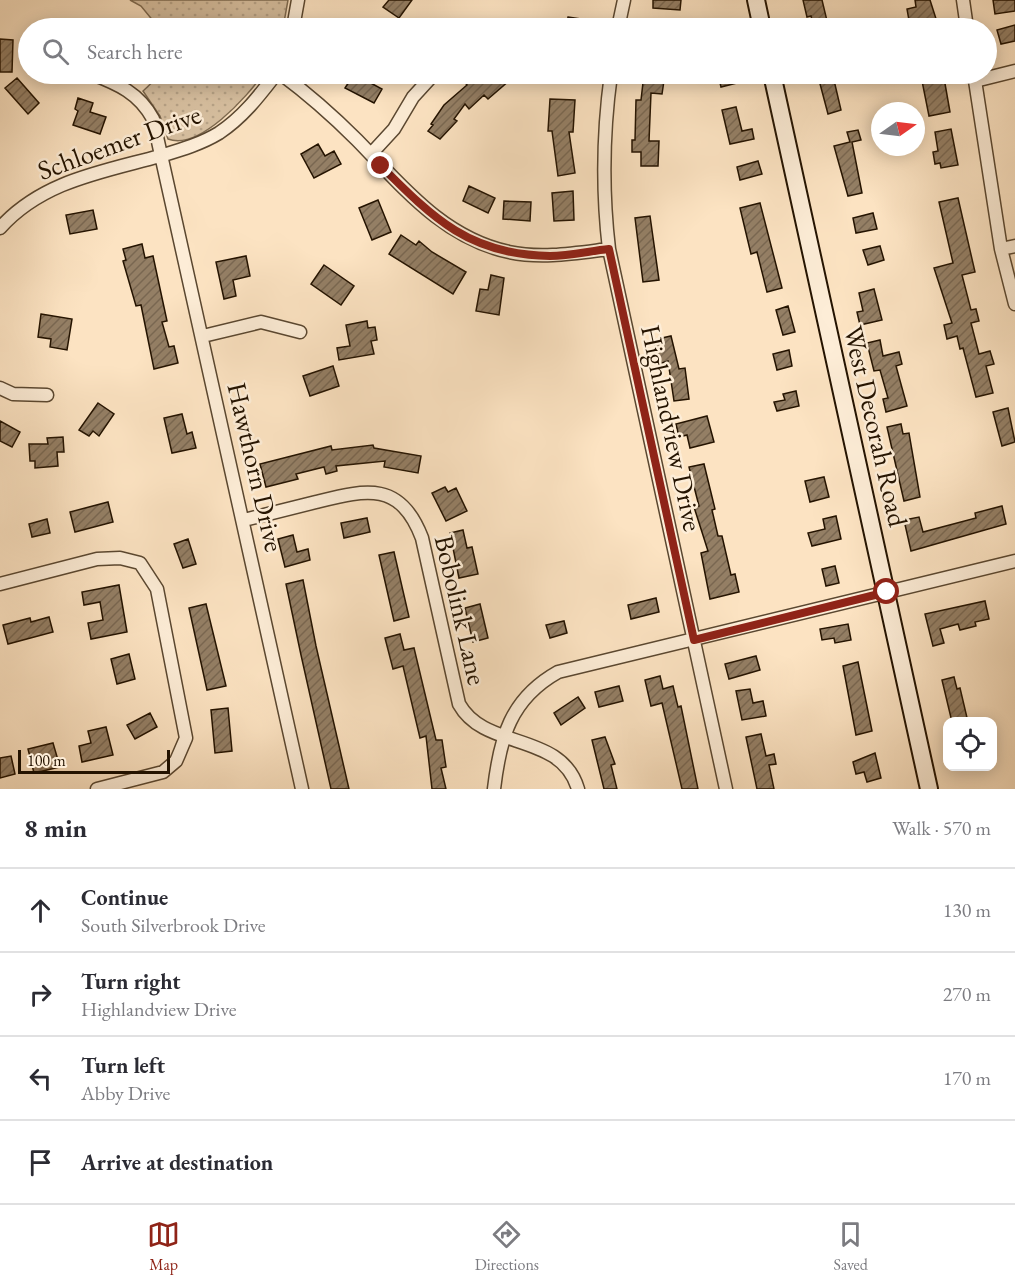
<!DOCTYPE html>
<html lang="en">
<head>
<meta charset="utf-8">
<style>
  :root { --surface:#fff; --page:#f2f2f3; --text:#2b2b33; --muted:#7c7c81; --line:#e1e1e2; --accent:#8f2418 }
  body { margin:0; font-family:"EB Garamond",serif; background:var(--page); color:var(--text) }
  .controls { position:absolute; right:18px; bottom:18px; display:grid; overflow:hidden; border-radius:12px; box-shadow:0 3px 15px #0003 }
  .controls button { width:54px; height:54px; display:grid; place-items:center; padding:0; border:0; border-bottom:2px solid var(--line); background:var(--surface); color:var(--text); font:30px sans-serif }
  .compass { position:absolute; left:871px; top:102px; width:54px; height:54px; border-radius:50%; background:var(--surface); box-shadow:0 3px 15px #0003; rotate:76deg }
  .scale { position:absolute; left:18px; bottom:15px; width:152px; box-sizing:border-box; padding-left:6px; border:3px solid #241300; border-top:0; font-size:16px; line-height:21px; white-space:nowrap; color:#241300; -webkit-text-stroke:4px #fdedd7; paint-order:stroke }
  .stop { position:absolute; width:18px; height:18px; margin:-14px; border:4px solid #8f2418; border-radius:50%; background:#fff }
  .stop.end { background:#8f2418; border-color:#fff; box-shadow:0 2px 6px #0008 }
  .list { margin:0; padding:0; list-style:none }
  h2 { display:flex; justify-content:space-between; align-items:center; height:78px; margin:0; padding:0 24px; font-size:26px }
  h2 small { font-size:20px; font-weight:400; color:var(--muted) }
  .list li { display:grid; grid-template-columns:39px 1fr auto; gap:18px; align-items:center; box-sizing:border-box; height:84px; padding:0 24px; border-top:2px solid var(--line) }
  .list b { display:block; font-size:22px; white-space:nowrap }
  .list p { margin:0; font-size:20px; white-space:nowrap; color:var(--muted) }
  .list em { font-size:20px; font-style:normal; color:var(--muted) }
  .icon { flex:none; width:33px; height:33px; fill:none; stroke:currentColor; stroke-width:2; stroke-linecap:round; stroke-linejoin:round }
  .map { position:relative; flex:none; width:1015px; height:789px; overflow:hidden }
  .search { position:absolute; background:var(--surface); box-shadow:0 3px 15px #0003; left:18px; right:18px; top:18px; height:66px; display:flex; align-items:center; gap:15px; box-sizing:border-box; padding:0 21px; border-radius:33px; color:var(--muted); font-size:22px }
  .sheet { height:414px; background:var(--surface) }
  nav { display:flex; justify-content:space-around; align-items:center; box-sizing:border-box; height:84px; border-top:2px solid var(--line); background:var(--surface); font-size:16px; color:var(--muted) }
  nav a { display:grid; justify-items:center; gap:3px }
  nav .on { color:var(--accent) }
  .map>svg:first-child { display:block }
  .park { fill:url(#park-dots); stroke:#7e6a50; stroke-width:1.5 }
  .building { fill:url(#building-hatch); stroke:#241300; stroke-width:1.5 }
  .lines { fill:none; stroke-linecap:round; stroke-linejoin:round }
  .street-casing { stroke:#5a4730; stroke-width:15 }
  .secondary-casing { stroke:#241300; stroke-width:20 }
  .street { stroke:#fdedd7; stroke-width:12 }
  .secondary { stroke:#fdedd7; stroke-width:16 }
  .route { stroke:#8f2418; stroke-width:8 }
  .labels { text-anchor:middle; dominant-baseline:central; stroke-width:5; stroke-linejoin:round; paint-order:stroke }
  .street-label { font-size:27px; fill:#241300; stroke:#fdedd7 }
</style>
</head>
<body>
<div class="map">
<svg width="1015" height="789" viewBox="0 0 1015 789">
  <defs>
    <pattern id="park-dots" width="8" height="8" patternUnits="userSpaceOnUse" patternTransform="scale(1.5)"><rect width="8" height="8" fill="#d7c0a1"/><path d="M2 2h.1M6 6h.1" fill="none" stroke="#b8a489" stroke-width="1.8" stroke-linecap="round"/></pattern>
    <pattern id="building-hatch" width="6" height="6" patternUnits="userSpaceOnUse" patternTransform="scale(1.5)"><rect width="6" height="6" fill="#947f65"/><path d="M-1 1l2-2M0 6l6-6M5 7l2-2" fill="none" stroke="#796751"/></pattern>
  </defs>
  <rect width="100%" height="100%" fill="#fce3c2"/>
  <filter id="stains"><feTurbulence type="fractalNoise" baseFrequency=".00333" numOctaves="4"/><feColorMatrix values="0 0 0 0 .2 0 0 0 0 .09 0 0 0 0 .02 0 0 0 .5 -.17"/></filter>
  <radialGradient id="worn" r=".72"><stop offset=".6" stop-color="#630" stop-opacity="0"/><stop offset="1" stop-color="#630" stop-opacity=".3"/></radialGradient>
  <path class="park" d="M130,0H288L283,28H159L141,6Z
    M161,74H263C248,96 199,151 168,139L160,116L143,91Z"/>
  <path class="building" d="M389,0H412L399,18L383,7Z
    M653,0H681L680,10L653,8Z
    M803,0H822L828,25L814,28L811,16L807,17Z
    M915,0H930L937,22L910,26L907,9L916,7Z
    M993,0H1015V11L995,14Z
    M568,17L587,20L586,28H566Z
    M1015,25V41L1001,44L997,30Z
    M0,39L13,40L12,72H0Z
    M354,74L382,89L374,103L345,88Z
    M471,74H517L488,99L484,95L469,109L465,104L454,119L457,121L440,139L428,131L433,125L431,124L444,105L467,85L463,80Z
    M644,74H665L662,94L651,93L649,141H659L658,166H641V152H632V140H635L636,100H641Z
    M718,74H738L741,82L721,87Z
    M833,76L841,110L828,114L819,80Z
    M17,78L39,103L28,114L5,88Z
    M944,78L950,112L929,116L922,81Z
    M78,98L93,103L90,112L106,117L100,134L73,125L78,111L75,109Z
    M550,99L575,100L573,132H569L575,173L558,176L552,131H548Z
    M736,107L742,131L752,129L754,139L730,144L722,110Z
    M951,129L958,165L941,168L940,163L935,164L933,152L938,151L935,132Z
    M858,130L861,140L852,142L862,193L848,196L834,146L850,142L847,132Z
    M318,144L325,156L334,151L341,164L314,178L301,154Z
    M758,161L762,174L740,180L737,167Z
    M469,186L495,198L488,213L463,201Z
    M573,191L574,220L554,221L552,193Z
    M958,198L975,272L962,275L971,310L976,309L979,321L971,323L979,354L990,351L994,364L986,366L993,393L976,397L963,348L960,349L957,336L947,339L944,325L952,323L934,268L953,263L939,202Z
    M378,200L391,232L372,240L359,208Z
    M504,201L531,202L530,221L503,219Z
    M760,203L782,288L767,292L757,252L751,254L740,208Z
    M93,210L97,229L70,234L66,215Z
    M873,213L877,229L856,233L853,218Z
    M650,216L659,280L643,282L635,218Z
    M401,235L416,245L419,241L432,252L466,272L453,294L389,254Z
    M142,244L145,258L153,256L167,321L162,322L169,347L174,346L178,363L154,369L141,305L136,306L123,261L126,260L123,249Z
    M880,246L884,260L868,265L863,250Z
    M246,256L250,276L233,280L236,296L224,299L216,262Z
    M324,265L354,286L341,305L311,284Z
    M491,275L504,278L499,315L476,311L480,289L488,290Z
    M874,289L882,320L860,325L857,312L863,311L859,293Z
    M788,306L795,332L783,335L776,310Z
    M41,314L72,319L67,350L50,347L51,339L38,337Z
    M367,321L368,328L375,327L377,340L371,341L374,354L339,360L337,348L350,346L346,325Z
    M671,336L679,369L685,368L689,399L674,401L668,361L659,364L653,340Z
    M880,340L883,356L899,352L902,364L896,366L907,406L886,412L883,399L888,398L880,370L874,371L867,343Z
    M789,350L792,366L777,370L773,354Z
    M333,366L339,386L310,396L303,376Z
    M796,391L799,406L777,411L774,402L785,400L783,394Z
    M98,403L114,414L99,436L93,431L89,436L79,430Z
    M1008,408L1015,442L1002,446L993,412Z
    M182,414L187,434L192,432L196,448L172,453L164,418Z
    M707,416L714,442L690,448L687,435L679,437L676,424Z
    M0,421L20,432L12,447L0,441Z
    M901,424L903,434L909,433L920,497L904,501L887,427Z
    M63,437L64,452H57L58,466L35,468V461H30L29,444H48L47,438Z
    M373,445L374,448L421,456L418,473L384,467L385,461L336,466L337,471L326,474L324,467L296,474L298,479L266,487L260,464L331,446L332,450Z
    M704,464L715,509L712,510L718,536H722L731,575L735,574L739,592L710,599L701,553L708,551L694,507L699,506L689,467Z
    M824,477L829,497L810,502L805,481Z
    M445,487L448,492L456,488L467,511L446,521L432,493Z
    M108,502L113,522L75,532L70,512Z
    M1002,506L1006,524L911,551L904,520L919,517L923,532L976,518L975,513Z
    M836,516L841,539L812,546L808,533L825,529L823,519Z
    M367,518L370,532L344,538L341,523Z
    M47,519L50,533L32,537L29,524Z
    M463,530L467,548L472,547L478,574L459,578L450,533Z
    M293,535L297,552L308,549L310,560L285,567L278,539Z
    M188,539L196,564L183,568L174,544Z
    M394,552L409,617L394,621L379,555Z
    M835,566L839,583L826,586L822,569Z
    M303,580L316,646L349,789H331L301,655L286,584Z
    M119,585L127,632L91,639L88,623L103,620L100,602L84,605L82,592Z
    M656,598L659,612L631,619L628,605Z
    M985,601L989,619L975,622L976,626L960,630L958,624L940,629L944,643L933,646L925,614Z
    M206,604L226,686L207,690L189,608Z
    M480,604L488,638L473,642L465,608Z
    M49,617L53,632L8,644L3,625L30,618L31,622Z
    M564,621L567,633L550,638L546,625Z
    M848,624L851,640L835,643L834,638L822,640L820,629Z
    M400,634L404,650L414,648L436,740H442L446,767L441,768L446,789H432L426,736L420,738L403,666L393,669L385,638Z
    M129,654L135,679L117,684L111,659Z
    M756,656L760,670L729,679L725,664Z
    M858,662L872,731L856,735L843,666Z
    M660,676L663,689L673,686L678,707L681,706L698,789H682L662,703L651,706L645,680Z
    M954,677L957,689L960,688L968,722H952L942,680Z
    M619,686L623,701L599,707L595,692Z
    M750,689L753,703L763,701L766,716L742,720L736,691Z
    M578,697L585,708L561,725L554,713Z
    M228,708L232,751L215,753L211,710Z
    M150,713L157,727L135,739L127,725Z
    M106,727L113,755L82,762L79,746L91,743L88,731Z
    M761,734L766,756L774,754L776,764L769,765L774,789H757L746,737Z
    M605,737L615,764L611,765L617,789H604L592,740Z
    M53,743L60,767L34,773L28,749Z
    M875,753L881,778L867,782L864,772L856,774L853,762Z
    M11,756L15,774L0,778V758Z"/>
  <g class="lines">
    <defs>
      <path id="street" d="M963,0L967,28
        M293,28L298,0
        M462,28V27
        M618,28L624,0
        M92,74C118,84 139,93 153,119L302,789
        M281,74C308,94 333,116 357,140C402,186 443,238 509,252C542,259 576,253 609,249
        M611,74C603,132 602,190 609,249L726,789
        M974,74L1001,249L1015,304
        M975,81L1015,71
        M371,154L394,129L413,97L434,74
        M0,228C42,181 102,172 160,156C180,150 201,144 219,133C243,117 259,96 276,74
        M1001,249L1015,246
        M203,336L261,322L300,332
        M0,388L13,394L47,395
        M244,520C268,514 292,508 316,502C365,490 400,480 422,538L459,704C485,751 561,731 578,789
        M0,584L97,559L120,558L140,563L157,589L186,738L176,761L163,772L97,789
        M494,789C500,738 510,699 558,672L1015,561"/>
      <path id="secondary" d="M756,0L762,28
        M772,74L929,789"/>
    </defs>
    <use href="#street" class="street-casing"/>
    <use href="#secondary" class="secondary-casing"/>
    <use href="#street" class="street"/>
    <use href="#secondary" class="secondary"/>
  </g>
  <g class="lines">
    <path class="route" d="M381,166C434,219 470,255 550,256C569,256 590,251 609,249L694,640L887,592"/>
  </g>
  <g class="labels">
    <g class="street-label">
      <text transform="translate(119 142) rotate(-20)">Schloemer Drive</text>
      <text transform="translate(876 426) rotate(77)">West Decorah Road</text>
      <text transform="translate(672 428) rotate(78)">Highlandview Drive</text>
      <text transform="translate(256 467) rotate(77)">Hawthorn Drive</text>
      <text transform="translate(461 610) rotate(77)">Bobolink Lane</text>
    </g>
  </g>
  <rect width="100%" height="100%" filter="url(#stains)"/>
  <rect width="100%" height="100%" fill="url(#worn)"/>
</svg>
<div class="controls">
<button><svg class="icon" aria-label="locate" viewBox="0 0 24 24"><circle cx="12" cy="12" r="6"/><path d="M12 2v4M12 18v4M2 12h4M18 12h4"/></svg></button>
</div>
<svg class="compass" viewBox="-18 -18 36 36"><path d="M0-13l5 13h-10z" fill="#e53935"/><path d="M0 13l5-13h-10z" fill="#7c7c81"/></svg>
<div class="scale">100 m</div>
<div class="stop" style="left:887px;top:592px"></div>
<div class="stop end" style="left:381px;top:166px"></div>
<div class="search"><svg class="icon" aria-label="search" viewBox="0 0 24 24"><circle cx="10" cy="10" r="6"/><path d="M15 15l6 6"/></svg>Search here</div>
</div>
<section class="sheet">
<h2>8 min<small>Walk · 570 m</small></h2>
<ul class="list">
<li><svg class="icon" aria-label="ahead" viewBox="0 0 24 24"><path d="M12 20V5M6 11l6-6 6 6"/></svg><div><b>Continue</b><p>South Silverbrook Drive</p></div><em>130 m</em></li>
<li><svg class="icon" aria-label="right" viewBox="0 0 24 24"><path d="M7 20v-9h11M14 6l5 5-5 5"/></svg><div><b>Turn right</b><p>Highlandview Drive</p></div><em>270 m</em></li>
<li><svg class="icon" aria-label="left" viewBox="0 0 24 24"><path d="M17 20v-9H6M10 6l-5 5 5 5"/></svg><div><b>Turn left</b><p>Abby Drive</p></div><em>170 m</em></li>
<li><svg class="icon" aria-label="arrive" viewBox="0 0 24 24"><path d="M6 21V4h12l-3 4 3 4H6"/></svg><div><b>Arrive at destination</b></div></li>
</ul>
</section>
<nav>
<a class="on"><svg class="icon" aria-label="map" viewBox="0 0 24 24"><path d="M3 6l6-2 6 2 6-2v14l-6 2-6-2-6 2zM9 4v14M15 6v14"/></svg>Map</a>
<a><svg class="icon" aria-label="directions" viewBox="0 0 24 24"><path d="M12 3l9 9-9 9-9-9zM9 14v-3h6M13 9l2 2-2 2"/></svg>Directions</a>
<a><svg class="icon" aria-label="saved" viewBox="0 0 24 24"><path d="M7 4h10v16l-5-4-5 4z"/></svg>Saved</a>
</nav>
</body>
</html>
